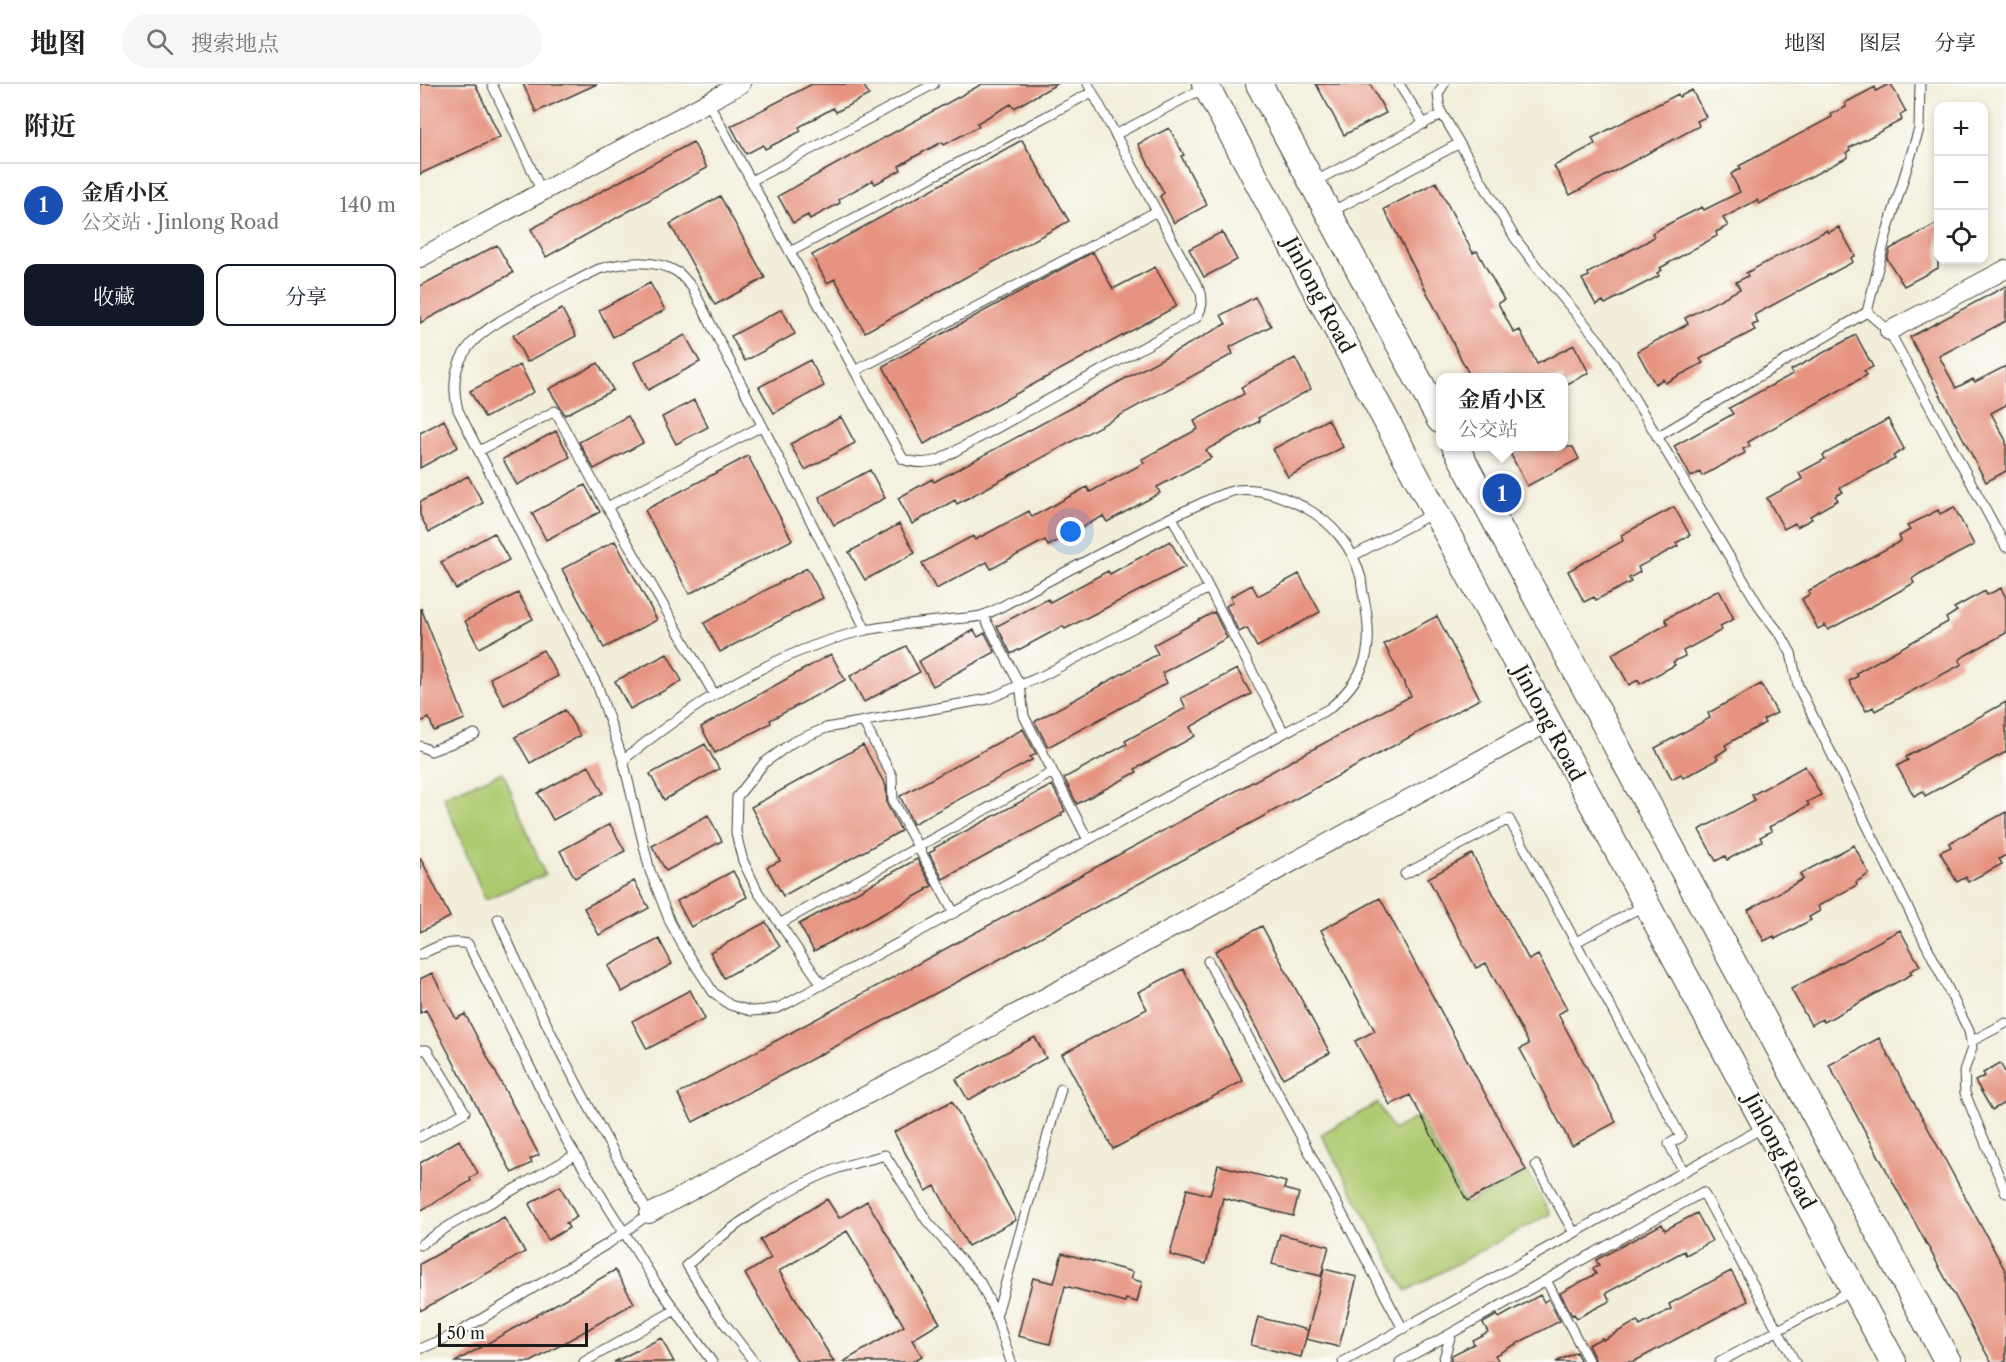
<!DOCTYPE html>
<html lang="zh">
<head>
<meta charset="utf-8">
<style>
  :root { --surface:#fff; --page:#f6f6f6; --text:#222; --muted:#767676; --line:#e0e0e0; --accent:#111827 }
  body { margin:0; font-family:"Libre Caslon Text","Noto Serif SC",serif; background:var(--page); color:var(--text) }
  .controls { position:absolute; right:18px; top:18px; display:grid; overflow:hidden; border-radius:12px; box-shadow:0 3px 9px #0003 }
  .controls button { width:54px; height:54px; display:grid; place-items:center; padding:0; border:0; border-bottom:2px solid var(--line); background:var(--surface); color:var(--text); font:30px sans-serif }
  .scale { position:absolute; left:18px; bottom:15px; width:150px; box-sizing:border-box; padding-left:6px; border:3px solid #1c1c1c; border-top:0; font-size:16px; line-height:21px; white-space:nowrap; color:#1c1c1c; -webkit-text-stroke:4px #fdfcf7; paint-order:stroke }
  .you { position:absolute; left:651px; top:448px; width:21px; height:21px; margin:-15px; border:4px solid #fff; border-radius:50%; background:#1a73e8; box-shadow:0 0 0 9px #1a73e833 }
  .badge { display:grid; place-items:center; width:39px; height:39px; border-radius:50%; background:var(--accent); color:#fff; font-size:20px; font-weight:700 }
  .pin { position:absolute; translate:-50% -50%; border:3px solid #fff; box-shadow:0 2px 6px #0006 }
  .popup { position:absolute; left:1016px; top:289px; width:132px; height:78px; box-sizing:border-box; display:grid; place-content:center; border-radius:12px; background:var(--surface); filter:drop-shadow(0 2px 4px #0005); font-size:20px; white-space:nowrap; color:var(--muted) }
  .popup b { font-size:22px; color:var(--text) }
  .popup::after { content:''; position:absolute; left:50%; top:100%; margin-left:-12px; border:12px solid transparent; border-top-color:var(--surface) }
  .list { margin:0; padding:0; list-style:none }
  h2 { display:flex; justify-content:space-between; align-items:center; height:78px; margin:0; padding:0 24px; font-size:26px }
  h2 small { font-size:20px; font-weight:400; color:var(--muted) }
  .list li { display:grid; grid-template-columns:39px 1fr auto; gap:18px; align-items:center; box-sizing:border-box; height:84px; padding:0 24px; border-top:2px solid var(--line) }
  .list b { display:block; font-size:22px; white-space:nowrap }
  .list p { margin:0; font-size:20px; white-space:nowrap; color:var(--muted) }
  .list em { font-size:20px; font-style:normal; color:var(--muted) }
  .actions { display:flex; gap:12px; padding:18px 24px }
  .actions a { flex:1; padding:14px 0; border:2px solid var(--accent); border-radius:12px; text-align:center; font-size:21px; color:var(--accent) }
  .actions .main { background:var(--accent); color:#fff }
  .icon { flex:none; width:33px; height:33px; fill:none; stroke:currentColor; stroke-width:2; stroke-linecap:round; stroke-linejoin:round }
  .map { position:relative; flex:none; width:1586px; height:1278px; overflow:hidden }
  header { display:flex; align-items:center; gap:36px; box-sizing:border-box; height:84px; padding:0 30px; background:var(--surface); border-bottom:2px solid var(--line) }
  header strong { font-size:28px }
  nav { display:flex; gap:33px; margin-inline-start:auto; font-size:21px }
  .search { width:420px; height:54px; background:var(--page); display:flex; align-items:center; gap:15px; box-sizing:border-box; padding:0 21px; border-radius:33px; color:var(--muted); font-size:22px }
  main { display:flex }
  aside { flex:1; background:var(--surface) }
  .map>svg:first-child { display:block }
  .green { fill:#aeca71; stroke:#657346; stroke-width:1.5 }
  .building { fill:#e69481 }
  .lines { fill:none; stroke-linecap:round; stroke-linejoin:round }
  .service-casing { stroke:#3c3c38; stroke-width:11 }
  .minor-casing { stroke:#3c3c38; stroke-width:20 }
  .secondary-casing { stroke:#3c3c38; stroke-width:28 }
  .service { stroke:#fff; stroke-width:9 }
  .minor { stroke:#fff; stroke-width:18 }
  .secondary { stroke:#fff; stroke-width:26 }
  .labels { text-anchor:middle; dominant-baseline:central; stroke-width:4.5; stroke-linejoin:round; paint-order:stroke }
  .street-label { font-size:21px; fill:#1c1c1c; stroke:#fdfcf7 }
</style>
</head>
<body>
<header>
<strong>地图</strong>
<div class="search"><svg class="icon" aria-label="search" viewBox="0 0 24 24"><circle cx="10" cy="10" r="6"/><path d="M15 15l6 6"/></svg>搜索地点</div>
<nav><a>地图</a><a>图层</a><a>分享</a></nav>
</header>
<main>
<aside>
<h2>附近<small></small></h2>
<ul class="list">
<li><span class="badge" style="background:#1a4fb4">1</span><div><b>金盾小区</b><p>公交站 · Jinlong Road</p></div><em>140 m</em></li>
</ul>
<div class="actions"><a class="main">收藏</a><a>分享</a></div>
</aside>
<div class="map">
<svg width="1586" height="1278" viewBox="0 0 1586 1278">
  <rect width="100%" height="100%" fill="#fdfcf7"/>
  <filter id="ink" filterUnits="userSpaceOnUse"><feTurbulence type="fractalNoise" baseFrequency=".0167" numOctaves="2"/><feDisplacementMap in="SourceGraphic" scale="12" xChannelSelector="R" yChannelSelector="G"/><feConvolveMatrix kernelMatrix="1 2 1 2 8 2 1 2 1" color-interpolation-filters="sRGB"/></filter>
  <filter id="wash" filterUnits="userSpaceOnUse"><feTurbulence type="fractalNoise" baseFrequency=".008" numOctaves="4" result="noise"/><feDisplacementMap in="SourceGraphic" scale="24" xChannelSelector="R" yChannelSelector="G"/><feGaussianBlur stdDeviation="1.35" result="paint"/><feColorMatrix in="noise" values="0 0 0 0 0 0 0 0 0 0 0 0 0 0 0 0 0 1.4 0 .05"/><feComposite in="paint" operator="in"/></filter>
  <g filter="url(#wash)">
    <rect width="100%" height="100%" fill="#f2eeda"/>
    <path class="green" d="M83,688L125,791L65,815L23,712Z
      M958,1019L973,1046L999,1032L1046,1120L1108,1088L1130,1130L986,1207L901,1050Z"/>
    <g id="blocks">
      <path class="building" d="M0,0H55L80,53L0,90Z
        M103,0H177L116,28Z
        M392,0H443L449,11L416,28L413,24L379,43L381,47L345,65L343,61L326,70L311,42Z
        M562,0H637L594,24L591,20L557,39L559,42L524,61L522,58L494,73L479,82L481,86L455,100L453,96L419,115L420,119L390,135L388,131L373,139L358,112Z
        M896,0H950L966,29L924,51Z
        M1469,0H1471L1486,28L1480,31L1482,36L1429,64L1430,66L1426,69L1428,73L1339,120L1337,116L1303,134L1308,142L1296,148L1297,152L1240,184L1242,186L1237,189L1239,192L1185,220L1183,217L1176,221L1162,195L1169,192L1168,189L1226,158L1234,153L1232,149L1252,138L1282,123L1284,126L1320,108L1311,90L1321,84L1319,82L1412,33L1411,30L1426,23L1425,19L1455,3L1456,7Z
        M1272,6L1286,33L1277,37L1279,42L1150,111L1134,82L1175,60L1172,54L1258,10L1259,13Z
        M749,44L764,71L761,72L787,121L754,139L740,112L744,109L718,60Z
        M602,56L649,137L445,248L415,195L407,199L392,171Z
        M273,58L287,84L126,173L111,145Z
        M1016,98L1053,169L1057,167L1073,196L1084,216L1078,219L1094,249L1100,246L1117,280L1154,261L1169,289L1143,302V294H1051L964,125Z
        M300,112L345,194L295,221L250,140Z
        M1518,139V184L1484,202L1467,175L1470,165Z
        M1419,143L1435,172L1431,174L1433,178L1334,231L1338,239L1332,241L1335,246L1285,272L1280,275L1283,279L1245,299L1243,295L1235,300L1217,267L1268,240L1265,234L1320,205L1316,198L1328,192L1326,189L1407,146L1408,149Z
        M802,148L817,176L784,193L769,165Z
        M77,161L93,189L0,239V202Z
        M673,168L693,205L735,183L757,222L504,360L463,282Z
        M230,199L245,226L193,253L179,226Z
        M1586,202V237L1519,272L1536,304L1553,295L1555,298L1586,282V321L1571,329L1586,357V387L1566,398L1490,253Z
        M835,213L851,242L810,263L813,270L537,420L535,416L492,440L478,414L512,395L514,398L806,240L801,231Z
        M142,225L156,252L107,278L93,251Z
        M362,225L375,250L325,277L311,252Z
        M265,251L280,278L228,306L214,278Z
        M1436,251L1453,283L1444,287L1447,291L1328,358L1330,362L1323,365L1325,369L1282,392L1280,388L1271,393L1254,362L1313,330L1309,324L1373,290L1371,286Z
        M875,274L891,305L838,334L840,337L786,366L791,374L737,403L740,409L687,438L683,432L628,462L625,456L571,485L567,478L516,505L502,479L553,452L555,456L609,427L612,433L667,403L670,408L724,379L722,375L778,345L774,337L824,310L821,303Z
        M390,276L404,302L354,329L339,303Z
        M178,279L193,306L145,331L129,305Z
        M100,281L114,308L65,334L50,307Z
        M274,316L288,343L256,360L242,333Z
        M208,332L223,359L174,385L159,358Z
        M421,333L435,359L385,386L370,360Z
        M908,335L923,363L868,393L853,365Z
        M1468,335L1484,365L1473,372L1475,375L1420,404L1423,408L1415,412L1418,416L1390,432L1392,435L1377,443L1375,439L1364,445L1347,414L1382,395L1379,389L1405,375L1403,371Z
        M24,336L38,363L0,384V349Z
        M136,347L150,373L97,401L83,375Z
        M1087,363H1153L1159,375L1107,402Z
        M328,372L372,456L269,510L225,426Z
        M450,386L465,414L414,441L399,413Z
        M48,392L63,419L9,448L0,431V418Z
        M165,401L180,428L126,456L112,429Z
        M1254,423L1270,451L1256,459L1258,462L1218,483L1220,488L1209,494L1211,498L1176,516L1174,513L1164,518L1148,487L1203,457L1201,451Z
        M1534,423L1554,461L1499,490L1492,495L1494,499L1462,517L1408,546L1405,541L1398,545L1382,515L1390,510L1388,507L1481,457L1479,452L1490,446L1487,442L1518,426L1520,430Z
        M479,440L495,469L445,496L429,468Z
        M74,449L89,476L36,505L21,478Z
        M195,457L237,536L184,564L142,485Z
        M750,457L765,483L645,545L643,542L591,570L577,542L628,515L630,518L688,487L690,490Z
        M387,484L403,514L300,568L284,539Z
        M879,490L900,528L837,563L827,544L819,548L806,522L813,518L810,513L832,501L838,512Z
        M1581,504L1586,514V549L1546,571L1539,576L1542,580L1455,627L1453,623L1446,627L1429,597L1438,592L1436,589L1528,538L1526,534L1537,527L1534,524L1565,507L1567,511Z
        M1299,506L1314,535L1300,542L1302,546L1263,567L1265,572L1253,578L1255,581L1220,600L1218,596L1209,601L1192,570L1248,540L1245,535Z
        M98,509L113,535L59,564L45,537Z
        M1,524L45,635L14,647L9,634L0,638Z
        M794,528L807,554L742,589L747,599L628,663L615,638L617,636L738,570L733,561Z
        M1017,532L1060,615L552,890L273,1038L258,1010L991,612L964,560Z
        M554,546L558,553L565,549L575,568L513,602L499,577Z
        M486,562L500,588L444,618L430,592Z
        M123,566L138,592L84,621L70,594Z
        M247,570L262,597L210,625L195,597Z
        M411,570L425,596L350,636L351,639L295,669L281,643Z
        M817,585L831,610L770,643L775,652L715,685L717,688L657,720L644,694L707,660L705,657L766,624L761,614Z
        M1341,600L1357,629L1343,636L1345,639L1305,661L1307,665L1296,672L1298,675L1263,694L1261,690L1252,695L1235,664L1290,634L1288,629Z
        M1586,618V668L1505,712L1503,707L1494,712L1477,682L1488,676L1486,673Z
        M145,626L160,652L110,679L95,653Z
        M603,645L616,670L610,673L612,676L493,740L480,712Z
        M285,660L299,685L244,716L230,690Z
        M443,661L466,702L467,720L481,747L363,812L347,783L360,777L331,723Z
        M169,682L183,709L133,736L118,709Z
        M1385,682L1401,711L1387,718L1389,721L1349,743L1352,747L1340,753L1342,757L1307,776L1305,772L1296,777L1279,746L1335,716L1332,711Z
        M632,701L645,727L641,729L642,731L523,795L509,769L515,766L514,764Z
        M1586,728V771L1579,775L1582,780L1548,798L1546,793L1537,798L1520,768L1531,763L1529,759Z
        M288,731L302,757L246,787L232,762Z
        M190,740L205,767L155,794L140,767Z
        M1434,761L1449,790L1436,798L1437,801L1398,822L1400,827L1389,833L1391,836L1355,855L1354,852L1344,857L1328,826L1383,795L1380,790Z
        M1052,770L1109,876L1118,871L1147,925L1138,930L1196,1038L1152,1062L1100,965L1109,960L1066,879L1056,884L1008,794Z
        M0,773L30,833L0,848Z
        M497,775L512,802L506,805L507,806L394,867L379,840Z
        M313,787L327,813L271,843L257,817Z
        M214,797L229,824L179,851L164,824Z
        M960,814L1106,1086L1047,1117L990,1011L970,1021L935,957L955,947L901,846Z
        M346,838L360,863L304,894L290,868Z
        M842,842L910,969L863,994L795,867Z
        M1480,846L1500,882L1490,887L1492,890L1404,938L1402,935L1391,941L1371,905Z
        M239,855L252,880L202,908L188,882Z
        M763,885L823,997L693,1065L642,970L727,925L718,908Z
        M12,889L36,935L45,930L119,1071L110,1075L112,1079L92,1089L6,926L0,929V895Z
        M270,906L285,935L227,965L212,937Z
        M615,953L626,974L548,1016L536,995Z
        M1459,954L1586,1188V1278H1571L1409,981Z
        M1580,979L1586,990V1018L1572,1026L1555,997L1565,992L1563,989Z
        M532,1017L596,1136L548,1162L515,1102L506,1107L474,1048Z
        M39,1056L58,1089L50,1094L51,1097L0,1127V1079Z
        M798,1081L866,1098L864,1105L879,1109L873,1132L803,1114L786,1180L750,1171L767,1105L790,1111Z
        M140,1102L157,1133L146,1139L149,1144L128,1156L109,1120Z
        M407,1115L419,1134L447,1117L520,1239L492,1256L502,1272L492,1278H423L484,1242L427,1147L359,1187L414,1278H378L325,1190L351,1174L340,1156Z
        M1277,1129L1292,1157L1266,1171L1264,1167L1186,1209L1190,1217L1157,1234L1154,1230L1152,1231L1140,1209L1176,1190L1173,1184L1179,1181L1176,1176L1242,1140L1245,1146Z
        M84,1133L105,1168L0,1227V1180Z
        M860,1150L909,1162L901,1192L852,1180Z
        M642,1169L713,1188L711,1195L722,1198L717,1218L706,1215L705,1218L645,1202L630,1260L598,1252L613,1194L634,1199Z
        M904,1185L937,1193L919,1263L886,1255Z
        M195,1186L214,1219L111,1278H35Z
        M1311,1187L1328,1217L1213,1278H1176L1168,1261L1182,1254L1183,1256L1217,1237L1220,1242L1251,1225L1249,1220Z
        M1120,1211L1124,1218L1128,1215L1140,1237L1075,1271L1079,1278H1030L1032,1271L1054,1260L1052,1256L1068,1248L1063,1239L1077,1231L1079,1234Z
        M838,1233L888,1246L881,1273L831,1261Z
        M241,1254L254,1278H194Z
        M1156,1268L1161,1278H1136Z"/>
    </g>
  </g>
  <g filter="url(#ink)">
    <use href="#blocks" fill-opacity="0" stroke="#3c3c38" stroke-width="1.5"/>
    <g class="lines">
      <defs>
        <path id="service" d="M72,0L122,108
          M979,0L1004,40
          M1024,0L1018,10L1020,26L1095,154L1117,183L1181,259L1342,527L1361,551L1371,569L1378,602L1549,947L1552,964L1544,987L1545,1009L1586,1109
          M288,18L483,375C496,380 506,379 519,376L776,234C782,225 783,219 781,209L668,0
          M695,51L786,3
          M331,97L514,0
          M894,98L1022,30
          M911,128L1038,60
          M370,168L672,8
          M1447,228L1469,247L1586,463
          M435,287L737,127
          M1237,353L1447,228L1467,148L1499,45L1500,0
          M59,367L135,327L187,423L294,610
          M187,423L342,342
          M752,433L864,649
          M933,472L1015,428
          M563,531L600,601L604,632L668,756
          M444,639L472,692L473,717L534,829
          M0,662L11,667L55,650
          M203,676C274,619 355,567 446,546C474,540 505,539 534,535C544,534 555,534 564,531C582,524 599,512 617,503C665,478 713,451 762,428C780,421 798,409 817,406C840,403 864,413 884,423C912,438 933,463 941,494C942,501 942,507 944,514C954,563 949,590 910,624L370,918L358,924L345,926L331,927L310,921L293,908L263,862L250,838L230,787L203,676L178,603L38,326C22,265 67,243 113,219C135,208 157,196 179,185C204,178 235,174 259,189C263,193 268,199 272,203L446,546
          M985,790L1089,735L1261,1053L1249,1060L1264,1088
          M361,839L633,688
          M1156,858L1225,821
          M0,871C17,862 29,856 48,860L148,1059L236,1199L292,1278
          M788,877L983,1245
          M402,901L338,808L323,777L319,762L316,748L317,713L344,679L373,658L406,644L568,615L622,592L789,504
          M1552,957L1586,939
          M0,966H7L45,1028L0,1053
          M1116,1081L1154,1149
          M0,1161L29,1142L155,1071
          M1126,1196L1169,1278
          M576,1233L641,1005
          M0,1265L36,1250L189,1159L229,1130C173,1034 122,937 78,835
          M164,1278L255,1226
          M334,1278L296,1228L267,1181C312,1142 360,1107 416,1085C432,1079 449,1076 465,1071L507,1137L560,1198L575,1229L591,1278
          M923,1278L1344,1043
          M980,1278L1283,1108L1375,1278
          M1023,1278L1031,1250
          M1300,1278L1432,1206"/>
        <path id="minor" d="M0,174L321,0
          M1469,247L1586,185
          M229,1130L1129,638"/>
        <path id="secondary" d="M785,0L1473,1278
          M839,0L1020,336
          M1035,362L1528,1278"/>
      </defs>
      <use href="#service" class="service-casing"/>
      <use href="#minor" class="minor-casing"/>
      <use href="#secondary" class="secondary-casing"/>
      <use href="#service" class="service"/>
      <use href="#minor" class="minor"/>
      <use href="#secondary" class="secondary"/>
    </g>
  </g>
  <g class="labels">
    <g class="street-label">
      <text transform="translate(899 211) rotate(62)">Jinlong Road</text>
      <text transform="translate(1129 639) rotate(62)">Jinlong Road</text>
      <text transform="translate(1360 1067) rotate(62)">Jinlong Road</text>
    </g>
  </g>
</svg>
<div class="controls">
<button>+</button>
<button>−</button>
<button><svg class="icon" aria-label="locate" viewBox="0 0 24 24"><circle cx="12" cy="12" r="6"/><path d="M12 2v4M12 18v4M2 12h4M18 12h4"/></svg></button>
</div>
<div class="scale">50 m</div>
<div class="you"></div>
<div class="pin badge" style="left:1082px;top:409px;background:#1a4fb4">1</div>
<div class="popup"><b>金盾小区</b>公交站</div>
</div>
</main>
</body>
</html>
